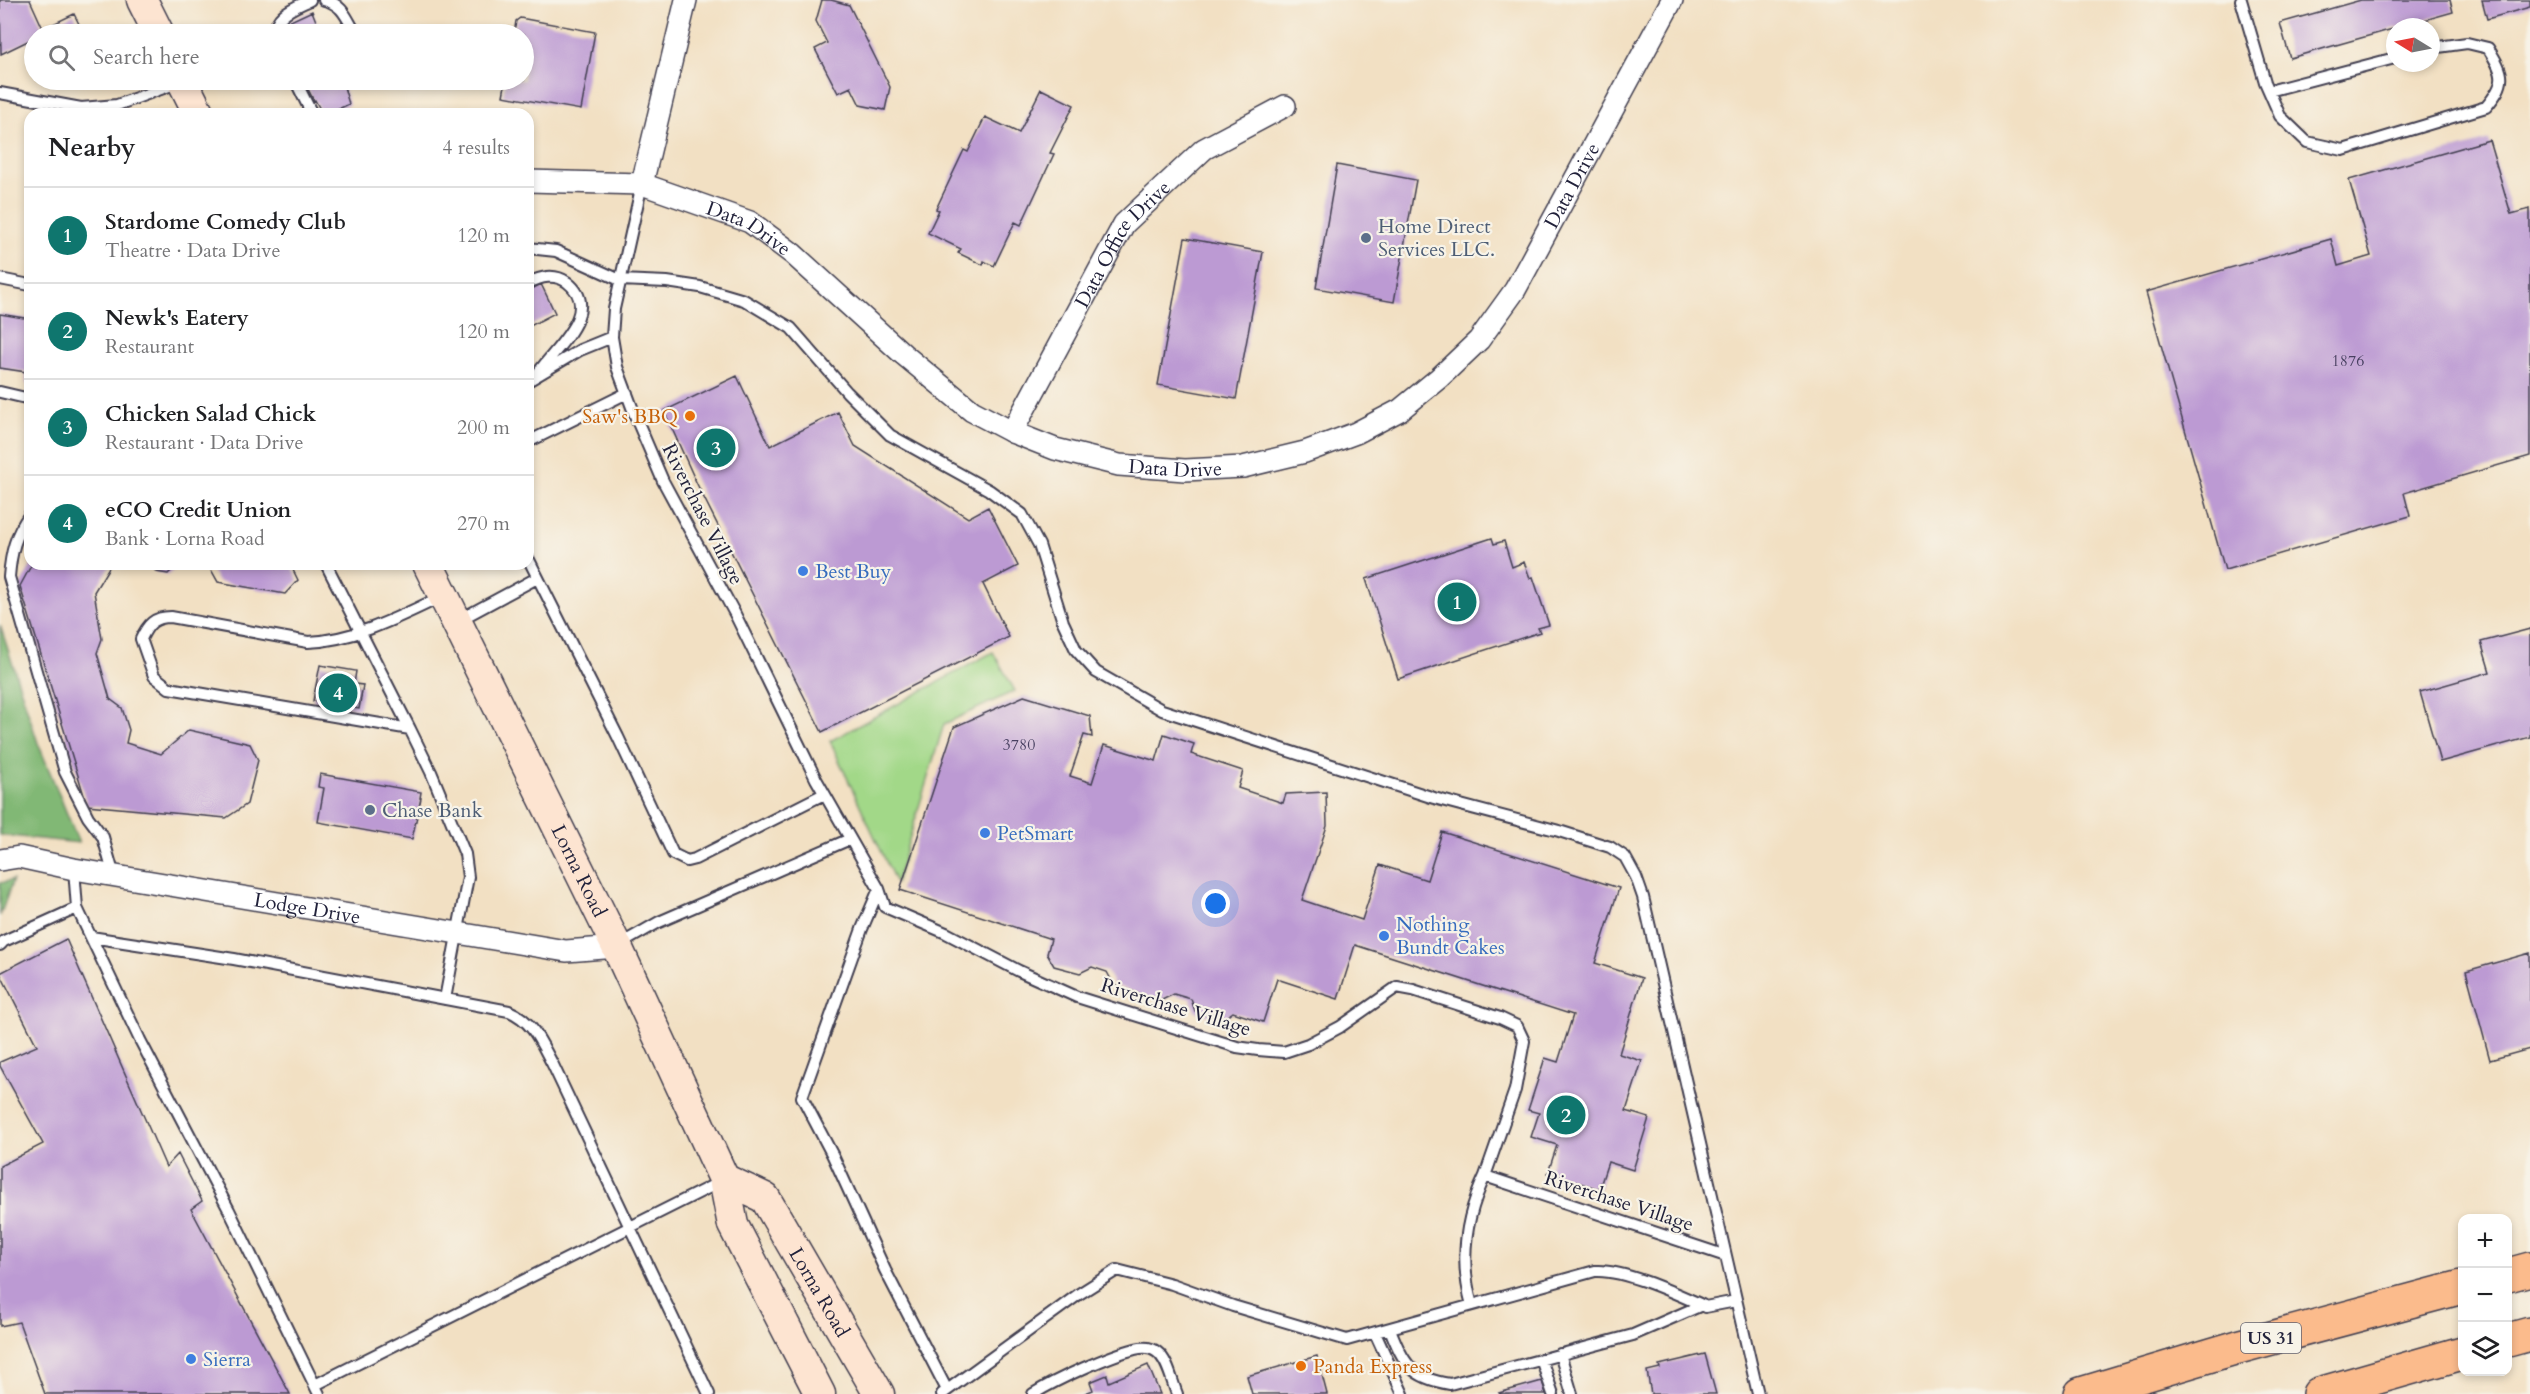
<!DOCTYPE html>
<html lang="en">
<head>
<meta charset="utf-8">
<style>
  :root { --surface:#fff; --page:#f6f6f6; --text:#202124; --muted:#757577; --line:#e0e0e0; --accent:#0f766e }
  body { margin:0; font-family:Cardo,serif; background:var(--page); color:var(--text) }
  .controls { position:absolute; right:18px; bottom:18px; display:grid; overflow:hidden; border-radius:12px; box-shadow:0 3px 9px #0003 }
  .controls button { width:54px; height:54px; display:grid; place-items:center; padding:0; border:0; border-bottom:2px solid var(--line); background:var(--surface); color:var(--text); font:30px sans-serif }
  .compass { position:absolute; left:2386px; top:18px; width:54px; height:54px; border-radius:50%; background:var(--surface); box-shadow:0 3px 9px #0003; rotate:280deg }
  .you { position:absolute; left:1216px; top:904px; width:21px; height:21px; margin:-15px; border:4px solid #fff; border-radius:50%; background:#1a73e8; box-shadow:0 0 0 9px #1a73e833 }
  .badge { display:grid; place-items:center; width:39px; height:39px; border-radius:50%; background:var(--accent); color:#fff; font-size:20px; font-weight:700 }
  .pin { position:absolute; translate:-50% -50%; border:3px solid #fff; box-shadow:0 2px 6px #0006 }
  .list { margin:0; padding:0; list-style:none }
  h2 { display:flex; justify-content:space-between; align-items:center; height:78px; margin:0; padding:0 24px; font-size:26px }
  h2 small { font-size:20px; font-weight:400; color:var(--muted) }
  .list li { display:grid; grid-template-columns:39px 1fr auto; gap:18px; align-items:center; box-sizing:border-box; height:96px; padding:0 24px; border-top:2px solid var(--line) }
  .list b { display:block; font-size:22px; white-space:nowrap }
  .list p { margin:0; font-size:20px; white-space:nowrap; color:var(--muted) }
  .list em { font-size:20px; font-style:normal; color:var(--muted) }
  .icon { flex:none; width:33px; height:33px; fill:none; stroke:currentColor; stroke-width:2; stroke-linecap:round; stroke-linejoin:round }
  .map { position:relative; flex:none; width:2530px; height:1394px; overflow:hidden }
  .search { position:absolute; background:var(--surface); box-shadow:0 3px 9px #0003; left:24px; top:24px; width:510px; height:66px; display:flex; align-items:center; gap:15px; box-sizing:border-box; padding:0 21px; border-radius:33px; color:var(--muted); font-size:22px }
  .panel { position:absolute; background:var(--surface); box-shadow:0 3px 9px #0003; left:24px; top:108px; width:510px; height:462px; border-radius:18px }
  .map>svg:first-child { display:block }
  .green { fill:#a2d888; stroke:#627d62; stroke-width:1.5 }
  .forest { fill:#81b874; stroke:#526d58; stroke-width:1.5 }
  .building { fill:#bc9ad3 }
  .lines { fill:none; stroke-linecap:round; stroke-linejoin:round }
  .lane-casing { stroke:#413e4f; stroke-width:14 }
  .street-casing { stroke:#413e4f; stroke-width:24 }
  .secondary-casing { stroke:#413e4f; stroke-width:33 }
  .primary-casing { stroke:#413e4f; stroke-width:36 }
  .lane { stroke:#fff; stroke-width:10 }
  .street { stroke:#fff; stroke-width:21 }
  .secondary { stroke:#fde4d1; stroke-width:30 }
  .primary { stroke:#fbbb8c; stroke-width:33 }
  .service-dot { fill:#5c6f8a; stroke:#f7f3e8; stroke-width:2 }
  .food-dot { fill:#e8710a; stroke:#f7f3e8; stroke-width:2 }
  .shop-dot { fill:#3f7fe0; stroke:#f7f3e8; stroke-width:2 }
  .labels { text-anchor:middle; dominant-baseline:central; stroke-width:4.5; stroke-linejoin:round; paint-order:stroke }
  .number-label { font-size:16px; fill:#484061 }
  .shield { fill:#f7f3e8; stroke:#62616f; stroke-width:1.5 }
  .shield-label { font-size:18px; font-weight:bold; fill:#22223b }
  .street-label { font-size:20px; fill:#22223b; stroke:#f7f3e8 }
  .service-label { font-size:20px; fill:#4e5e75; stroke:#f7f3e8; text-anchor:start }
  .food-label { font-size:20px; fill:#c56008; stroke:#f7f3e8; text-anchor:end }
  .shop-label { font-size:20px; fill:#366cbe; stroke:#f7f3e8; text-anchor:start }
</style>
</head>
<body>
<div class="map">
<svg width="2530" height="1394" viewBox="0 0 2530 1394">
  <rect width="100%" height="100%" fill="#f7f3e8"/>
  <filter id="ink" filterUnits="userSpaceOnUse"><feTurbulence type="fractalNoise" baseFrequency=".0167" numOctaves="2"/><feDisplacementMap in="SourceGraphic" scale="12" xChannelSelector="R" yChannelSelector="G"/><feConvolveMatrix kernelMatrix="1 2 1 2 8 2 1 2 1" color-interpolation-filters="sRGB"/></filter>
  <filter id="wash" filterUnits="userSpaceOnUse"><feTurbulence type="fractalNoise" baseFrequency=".008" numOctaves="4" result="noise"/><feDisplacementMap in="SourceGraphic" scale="24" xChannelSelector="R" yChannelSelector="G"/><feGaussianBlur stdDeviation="1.35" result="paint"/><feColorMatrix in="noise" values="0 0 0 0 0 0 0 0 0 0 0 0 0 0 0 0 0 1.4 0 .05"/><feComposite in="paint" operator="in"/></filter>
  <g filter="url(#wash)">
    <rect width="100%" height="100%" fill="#f2e0c3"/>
    <path class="green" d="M993,652L1015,691L944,724L896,883L830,741Z"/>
    <path class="forest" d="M0,625L38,743L79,843L0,835Z
      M13,880L0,916V883Z"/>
    <g id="blocks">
      <path class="building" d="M0,0H30L45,33L34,34V38L1,54Z
        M822,0H831L849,5L890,87L885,110L860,105L851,87L838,93L815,49L827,43L816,21Z
        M2361,0H2450L2453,12L2290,58L2280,23Z
        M2482,0H2530V7L2487,19Z
        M312,11L321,34H289L284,24Z
        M74,14L84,34H58L53,24Z
        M520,18L595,32L581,110L503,96L506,80H524V34H514L516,21Z
        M300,80H342L349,104L332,112L331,109L322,113L315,100L314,101L308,89L306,91Z
        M1041,89L1074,105L1050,153L1054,154L1021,225L1015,222L994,266L984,261L983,265L958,253L961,249L928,233L939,210L936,209L964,150L968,152L985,117L1019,133Z
        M2489,140L2511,214L2530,209V456L2404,493L2410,516L2225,570L2146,292L2331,239L2338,266L2371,256L2349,180Z
        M1337,165L1416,180L1394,302L1316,288Z
        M1185,238L1263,252L1236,399L1158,385Z
        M541,284L555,313L528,327V291Z
        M0,314L30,319V385L26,384V372L0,368Z
        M737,376L770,446L838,412L855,446L968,518L988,507L1018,566L983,584L1009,637L822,732L697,484L664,411Z
        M1492,538L1494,544L1504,541L1512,567L1524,562L1530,578L1533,577L1549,625L1538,628L1540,632L1398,679L1366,579Z
        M32,564H111L94,592L102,639L97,653L110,699L122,708L129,730L126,743L161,754L189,730L250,744L258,760L247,804L226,818L87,805L20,586Z
        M151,564H178L168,574L156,572Z
        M208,564H290L298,580L285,594L218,582Z
        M2530,629V737L2440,762L2420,692L2490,672L2481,642Z
        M320,665L356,671L354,684L363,685L359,709L313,701Z
        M1024,696L1090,716L1092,737L1084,735L1070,776L1092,783L1104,745L1156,761L1164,734L1194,744L1191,754L1243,771L1238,788L1283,803L1286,794L1326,792L1327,826L1302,900L1362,920L1380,865L1427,880L1442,832L1619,888L1595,963L1642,978L1619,1054L1642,1061L1626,1111L1649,1118L1633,1170L1608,1162L1599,1189L1548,1173L1557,1145L1531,1137L1539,1113L1528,1110L1545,1058L1558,1062L1573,1015L1355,945L1338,999L1277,979L1263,1022L1233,1012L1222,1020L1195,1011L1191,999L1174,994L1160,1001L1114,985L1107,972L1092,967L1080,973L1054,966L1047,954L1051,939L900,890L954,727Z
        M320,774L421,792L420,798H421L412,839L318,822L324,788L318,787Z
        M66,939L166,1167L178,1154L202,1201L191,1209L290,1394H45L19,1322L0,1326V1166L43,1144L0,1066V1062L37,1046L0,973Z
        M2530,953V1049L2490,1060L2466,971Z
        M1705,1354L1716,1394H1651L1647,1371L1660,1368L1659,1365Z
        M1317,1356L1327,1394H1252L1247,1376Z
        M1148,1365L1160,1394H1083L1093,1390L1090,1382L1107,1375L1109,1382Z
        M1542,1381L1546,1394H1500L1499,1393Z"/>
    </g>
  </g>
  <g filter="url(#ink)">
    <use href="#blocks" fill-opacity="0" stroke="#413e4f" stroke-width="1.5"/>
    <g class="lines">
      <defs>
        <path id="lane" d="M324,0C343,4 347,19 356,34
          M2241,0L2265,82L2280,116L2307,142L2343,150L2486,107C2507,82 2505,75 2488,48L2467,43L2431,48
          M275,34C274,14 294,8 310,0
          M295,80L312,114
          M2269,91L2395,58
          M0,93L81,108L117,105L180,82
          M642,184L614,309L612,337L617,367L636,418L663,481L735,614L816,779L879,889L885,907L946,933L1019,971L1077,997L1237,1047L1258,1050L1284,1052L1308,1044L1340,1027L1397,987L1413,990L1500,1018L1517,1026L1524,1041L1515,1090L1485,1176L1726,1256L1758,1394
          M528,248L556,251L620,280L667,282L700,287L744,300L791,328L847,392L890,435L989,490L1022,514L1039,545L1063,622L1076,650L1096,672L1162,710L1434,798L1559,831L1610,847L1625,857L1636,877L1643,897L1726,1256
          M0,279L30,285
          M528,283C541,277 554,273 567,282C605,311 550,352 536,376
          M528,381L580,350L612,337
          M0,392L30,399
          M528,442L627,393
          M30,514C15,535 11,552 9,577L65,772L88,817L103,837L114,876
          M528,558L618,737L673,854L687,861L695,859L824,794
          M326,564L410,729
          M441,597C399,617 355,640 308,642L171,617C154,617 148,624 141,639L154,676L169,688L410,729L431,772L465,854L468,877L445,999
          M459,620L537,578
          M74,869L77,908L140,1040L229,1210L319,1394
          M879,889L862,929L802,1097L833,1156L885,1270L947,1390
          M91,937L234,959L509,1011C533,1021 541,1043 553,1065L709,1394
          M0,945L4,941L77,908
          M617,946L659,922L850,839
          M1472,1305C1459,1260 1465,1218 1485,1176
          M1702,1305L1705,1307L1736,1301
          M1375,1333L1403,1394
          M1560,1354L1572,1394
          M1541,1359L1553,1394
          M315,1385L722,1181
          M942,1394L1079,1294L1117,1270L1172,1284L1233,1306L1347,1340L1595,1271C1623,1269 1675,1293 1702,1305L1633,1335L1450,1384C1411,1378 1404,1364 1390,1329
          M1033,1394C1057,1379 1108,1356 1135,1349C1143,1347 1151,1347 1157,1352C1168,1360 1172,1382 1177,1394"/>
        <g id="street">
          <path id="s1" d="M528,181L642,184L750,222L793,254L903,354L972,411L1012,432L1055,449L1119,465L1185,470L1243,467L1305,452L1356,433L1400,410L1439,378L1479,340L1515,290L1672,0"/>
          <path d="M642,184L686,0"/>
          <path id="s2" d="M1012,432L1124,224L1204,149L1285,106"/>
          <path id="s3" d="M0,860L19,857L74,869L566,951L617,947"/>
        </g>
        <g id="secondary">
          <path d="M142,0L159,34"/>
          <path d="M182,80L199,114"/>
          <path id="s4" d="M428,564L617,947L724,1179L733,1225L820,1394"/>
          <path id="s5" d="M724,1179L765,1198L879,1394"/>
        </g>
        <path id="primary" d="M2508,1275L2530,1269
          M2508,1340L2530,1334
          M2081,1394L2238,1347L2462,1287
          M2319,1394L2462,1353"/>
      </defs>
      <use href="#lane" class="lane-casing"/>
      <use href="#street" class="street-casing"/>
      <use href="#secondary" class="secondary-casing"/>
      <use href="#primary" class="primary-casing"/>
      <use href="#lane" class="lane"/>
      <use href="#street" class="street"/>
      <use href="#secondary" class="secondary"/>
      <use href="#primary" class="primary"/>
    </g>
  </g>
  <g class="service-dot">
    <circle cx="1366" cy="238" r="6"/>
    <circle cx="370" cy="810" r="6"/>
  </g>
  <g class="food-dot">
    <circle cx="690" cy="416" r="6"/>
    <circle cx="1301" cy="1366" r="6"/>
  </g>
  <g class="shop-dot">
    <circle cx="803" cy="571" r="6"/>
    <circle cx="985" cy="833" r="6"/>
    <circle cx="1384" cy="936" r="6"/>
    <circle cx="191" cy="1359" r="6"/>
  </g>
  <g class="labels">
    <g class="number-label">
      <text x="2348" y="361">1876</text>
      <text x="1019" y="745">3780</text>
    </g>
    <rect class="shield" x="2241" y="1323" width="60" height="30" rx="4.5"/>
    <g class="shield-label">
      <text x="2271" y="1338">US 31</text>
    </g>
    <g class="street-label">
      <text stroke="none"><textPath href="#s1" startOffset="1256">Data Drive</textPath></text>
      <text stroke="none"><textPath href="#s1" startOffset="230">Data Drive</textPath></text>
      <text stroke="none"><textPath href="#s2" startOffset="219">Data Office Drive</textPath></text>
      <text stroke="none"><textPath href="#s1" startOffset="734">Data Drive</textPath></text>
      <text transform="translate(703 514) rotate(63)">Riverchase Village</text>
      <text stroke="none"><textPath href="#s4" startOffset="342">Lorna Road</textPath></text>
      <text stroke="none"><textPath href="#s3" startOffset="312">Lodge Drive</textPath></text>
      <text transform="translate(1176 1007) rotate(17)">Riverchase Village</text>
      <text transform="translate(1619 1201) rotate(18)">Riverchase Village</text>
      <text stroke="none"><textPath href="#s5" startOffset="154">Lorna Road</textPath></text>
    </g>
    <g class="service-label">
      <text x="1378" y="226">Home Direct<tspan x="1378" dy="23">Services LLC.</tspan></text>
      <text x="382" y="810">Chase Bank</text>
    </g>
    <g class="food-label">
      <text x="678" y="416">Saw's BBQ</text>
      <text x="1313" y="1366" text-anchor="start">Panda Express</text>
    </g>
    <g class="shop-label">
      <text x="815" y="571">Best Buy</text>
      <text x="997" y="833">PetSmart</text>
      <text x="1396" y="924">Nothing<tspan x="1396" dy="23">Bundt Cakes</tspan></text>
      <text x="203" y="1359">Sierra</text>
    </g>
  </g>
</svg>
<div class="controls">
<button>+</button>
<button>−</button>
<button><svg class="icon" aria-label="layers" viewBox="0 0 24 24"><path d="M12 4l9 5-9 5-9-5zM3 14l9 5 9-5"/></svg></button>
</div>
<svg class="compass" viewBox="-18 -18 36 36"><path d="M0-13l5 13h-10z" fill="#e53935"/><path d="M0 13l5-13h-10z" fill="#757577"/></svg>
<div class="you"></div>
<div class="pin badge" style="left:1457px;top:602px">1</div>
<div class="pin badge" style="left:1566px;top:1115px">2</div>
<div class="pin badge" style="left:716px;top:448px">3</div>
<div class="pin badge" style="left:338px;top:693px">4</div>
<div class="search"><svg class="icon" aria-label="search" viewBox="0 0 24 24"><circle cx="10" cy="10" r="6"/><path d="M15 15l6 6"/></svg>Search here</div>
<section class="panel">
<h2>Nearby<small>4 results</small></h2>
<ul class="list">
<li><span class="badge">1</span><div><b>Stardome Comedy Club</b><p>Theatre · Data Drive</p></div><em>120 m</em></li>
<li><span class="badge">2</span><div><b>Newk's Eatery</b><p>Restaurant</p></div><em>120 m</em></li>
<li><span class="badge">3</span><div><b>Chicken Salad Chick</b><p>Restaurant · Data Drive</p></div><em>200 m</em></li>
<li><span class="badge">4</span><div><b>eCO Credit Union</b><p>Bank · Lorna Road</p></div><em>270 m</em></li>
</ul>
</section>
</div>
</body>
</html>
